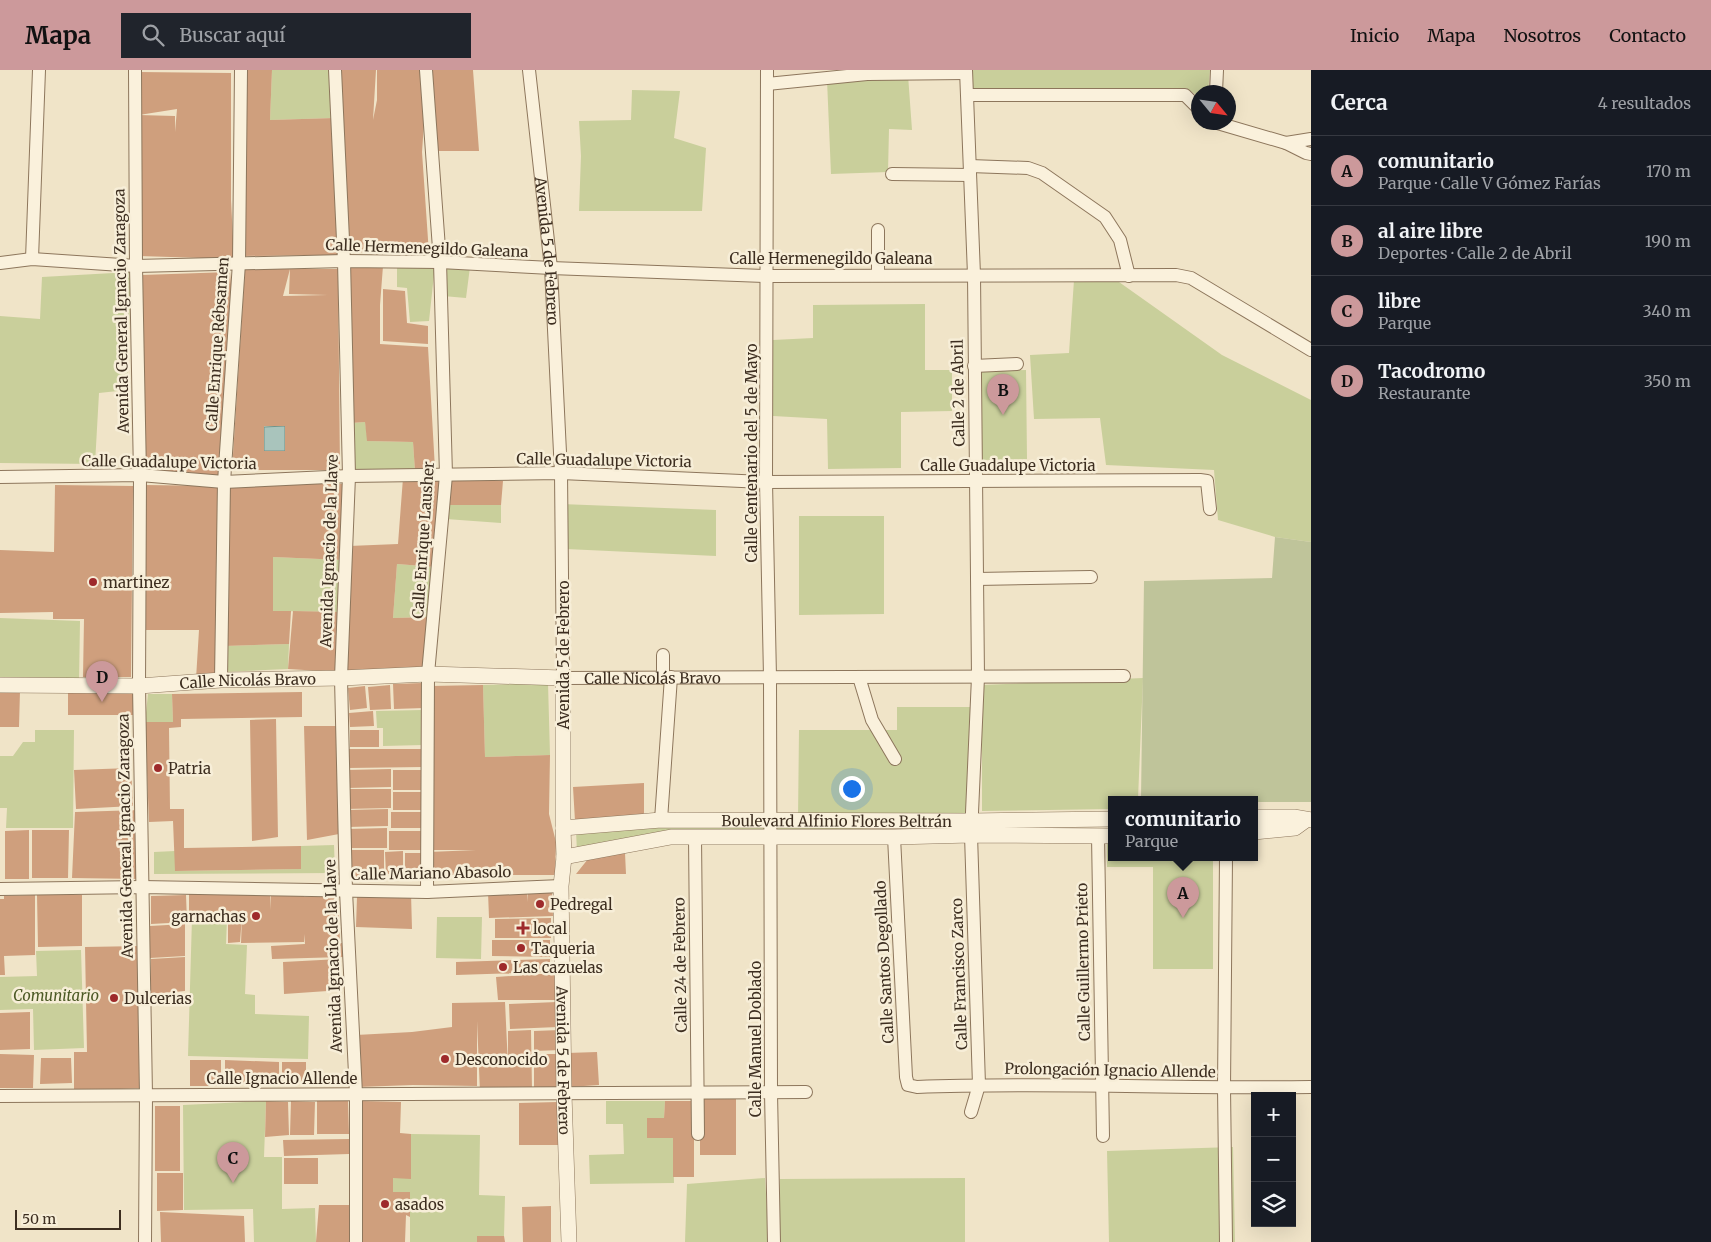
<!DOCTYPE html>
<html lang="es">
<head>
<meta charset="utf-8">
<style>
  :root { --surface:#171b24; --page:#20242c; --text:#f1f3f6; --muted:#9ea1a6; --line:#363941; --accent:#cc999b }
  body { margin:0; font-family:Merriweather,serif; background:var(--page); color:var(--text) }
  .controls { position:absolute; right:15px; bottom:15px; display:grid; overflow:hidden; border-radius:0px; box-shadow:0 5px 20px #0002 }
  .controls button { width:45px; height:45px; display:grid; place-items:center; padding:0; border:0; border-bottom:1px solid var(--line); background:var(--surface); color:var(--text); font:25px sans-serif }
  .compass { position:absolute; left:1191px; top:15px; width:45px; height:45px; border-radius:50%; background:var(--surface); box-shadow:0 5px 20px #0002; rotate:119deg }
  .scale { position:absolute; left:15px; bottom:12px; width:106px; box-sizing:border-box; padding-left:5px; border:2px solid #3d2e20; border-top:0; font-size:14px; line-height:18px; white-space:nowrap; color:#3d2e20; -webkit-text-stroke:4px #f7eed8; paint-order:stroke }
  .you { position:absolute; left:851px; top:718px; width:18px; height:18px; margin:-12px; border:4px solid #fff; border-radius:50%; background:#1a73e8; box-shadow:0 0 0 8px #1a73e833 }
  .badge { display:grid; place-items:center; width:32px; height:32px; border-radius:50%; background:var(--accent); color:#111; font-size:16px; font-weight:700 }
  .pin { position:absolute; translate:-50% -41px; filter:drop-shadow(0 1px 2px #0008) }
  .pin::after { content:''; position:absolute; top:26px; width:18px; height:15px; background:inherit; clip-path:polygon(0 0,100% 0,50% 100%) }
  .popup { position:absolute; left:1108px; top:726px; width:150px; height:65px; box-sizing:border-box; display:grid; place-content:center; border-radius:0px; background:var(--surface); filter:drop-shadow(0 1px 4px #0005); font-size:16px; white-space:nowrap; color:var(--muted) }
  .popup b { font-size:19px; color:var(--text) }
  .popup::after { content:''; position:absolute; left:50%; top:100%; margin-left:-10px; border:10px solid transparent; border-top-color:var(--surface) }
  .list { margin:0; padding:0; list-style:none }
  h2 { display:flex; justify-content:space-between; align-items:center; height:65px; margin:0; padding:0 20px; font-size:21px }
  h2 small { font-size:16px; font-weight:400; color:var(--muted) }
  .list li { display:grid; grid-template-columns:32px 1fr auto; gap:15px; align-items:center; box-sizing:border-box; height:70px; padding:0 20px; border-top:1px solid var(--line) }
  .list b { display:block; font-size:19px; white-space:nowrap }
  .list p { margin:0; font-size:16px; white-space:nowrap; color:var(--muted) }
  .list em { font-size:16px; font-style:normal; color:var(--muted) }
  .icon { flex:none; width:28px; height:28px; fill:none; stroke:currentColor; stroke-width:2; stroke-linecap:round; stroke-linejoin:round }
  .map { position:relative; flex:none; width:1311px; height:1172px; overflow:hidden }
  header { display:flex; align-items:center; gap:30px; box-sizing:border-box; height:70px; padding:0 25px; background:var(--accent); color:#111 }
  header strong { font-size:24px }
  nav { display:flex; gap:28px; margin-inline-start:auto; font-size:18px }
  .search { width:350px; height:45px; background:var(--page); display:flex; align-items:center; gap:12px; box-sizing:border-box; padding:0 18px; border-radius:0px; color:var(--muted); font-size:19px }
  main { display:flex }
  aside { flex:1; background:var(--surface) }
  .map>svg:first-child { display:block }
  .green { fill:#c9cf9b }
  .cemetery { fill:#bfc49a }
  .water { fill:#a9c4bc; stroke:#6f938a }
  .building { fill:#cf9f7d; fill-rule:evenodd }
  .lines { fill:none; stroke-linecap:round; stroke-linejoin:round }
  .minor-casing { stroke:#8d765c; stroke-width:14 }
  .tertiary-casing { stroke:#8d765c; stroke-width:16 }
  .minor { stroke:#faf1dc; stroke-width:12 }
  .tertiary { stroke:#faf1dc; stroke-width:15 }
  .poi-dot { fill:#9e2a2b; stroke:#f7eed8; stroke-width:2 }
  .labels { text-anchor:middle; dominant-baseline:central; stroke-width:5; stroke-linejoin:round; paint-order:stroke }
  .street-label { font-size:15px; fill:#3d2e20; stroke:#f7eed8 }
  .poi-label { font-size:15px; fill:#3d2e20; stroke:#f7eed8; text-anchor:start }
  .park-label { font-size:15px; font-style:italic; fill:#4d5a26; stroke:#f7eed8 }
</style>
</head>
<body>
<header>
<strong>Mapa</strong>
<div class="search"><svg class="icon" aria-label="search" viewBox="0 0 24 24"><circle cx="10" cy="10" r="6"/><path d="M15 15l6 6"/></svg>Buscar aquí</div>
<nav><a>Inicio</a><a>Mapa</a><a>Nosotros</a><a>Contacto</a></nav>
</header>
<main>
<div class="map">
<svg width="1311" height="1172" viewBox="0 0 1311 1172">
  <rect width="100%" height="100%" fill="#f0e4c8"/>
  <path class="green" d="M272,0H332L334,48L270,50Z
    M968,0H1210L1208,22H1198V26L1186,18L969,23Z
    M908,5L912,60L889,59L888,102L831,104L827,10Z
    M632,20L680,21L674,68L706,78L702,141H579L581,86L579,51L631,50Z
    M397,195H435L429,251L410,252L407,218L397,217Z
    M441,196L470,197L466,228L443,226Z
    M131,202L127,320L99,323L95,394L0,393V246L40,249L42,207Z
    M1074,210L1119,212L1222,285L1311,330V472L1275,467L1218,450L1214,400L1106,395L1100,348L1034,349L1030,285L1069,283Z
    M925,234V300H952V341L901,342V398L828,399L827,349L773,346V270L813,268V235Z
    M1026,300L1027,389L979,390L978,301Z
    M365,352L368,371L413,372L415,401L355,399L351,353Z
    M561,434L716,440V486L566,479Z
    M447,435H501V453L446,449Z
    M799,446H884V544L799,545Z
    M273,487L343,490L339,542L273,541Z
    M397,494L435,497L430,547L393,548Z
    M0,548L80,551L79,613L0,611Z
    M289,574L288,599L223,602L224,576Z
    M1143,608L1138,729H1112V739L982,741V615Z
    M548,613L550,685L485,687L483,615Z
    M148,624H172L173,652H145Z
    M897,637H975V749H798L799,660H897Z
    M422,640L423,675L383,676V658H377L376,641Z
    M35,660H74L73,758H6L7,738H0V686H13L23,672H35Z
    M654,754L902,755L861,759L766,763L577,782L576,761Z
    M1107,774H1112V787H1213V899H1153V797H1107Z
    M334,775L335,803L154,804V782L175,781V801L301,799V776Z
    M437,847H482L481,889L436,888Z
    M192,848L227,849L226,874L247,875L245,924L255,925V944L309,946L308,989L188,986Z
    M81,880L84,978L34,980L33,939L0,940V907L37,906L36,881Z
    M266,1031L264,1087H282V1139L315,1138L316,1172H254L253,1139L184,1140L183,1035Z
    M606,1031H665L664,1048H647L673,1068L674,1113L590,1114L589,1085L624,1084L623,1054H606Z
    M411,1064L480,1065L479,1125L505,1126L504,1166H477V1172H410V1122H393V1108H411Z
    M1233,1077L1235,1172H1109L1107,1081Z
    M765,1108L769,1172H685L687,1114Z
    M965,1108V1172H780V1109Z"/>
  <path class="cemetery" d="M1275,467L1311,472V732H1254V729H1141L1144,511L1272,508Z"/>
  <path class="water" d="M285,356V381H264V357Z"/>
  <path class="building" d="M244,0H272L270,50L334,48L339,185L243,186Z
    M337,0H376L373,50L377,30V0H422L424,53L422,82L429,184L388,181L348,183Z
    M429,0H473L479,81H434Z
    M139,2L231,3V130L234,189L139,186V45L175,46V62L177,39L139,45Z
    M383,196L380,235V274L428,277L435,399L415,401L413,372L367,371L365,352L351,353L347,198Z
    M245,199H338L340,400H232ZM290,199L289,224L328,225L283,226ZM264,356H285V381H264Z
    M230,202L232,227L222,407L179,401H144L142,205Z
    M383,219L405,221L407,253L428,256V274L383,271Z
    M403,408L443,411L435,497L397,494L393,548L430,547L426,600L343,605L349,476L398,474Z
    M449,409L503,411L501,435H447Z
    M278,413L344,414L343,490L273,487V541H291L289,574L224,576L228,416Z
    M55,415L133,416L131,607H83L84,549H53V542L0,543V480L54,482Z
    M144,415L222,416L219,607L196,609L199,560H143Z
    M293,541L339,542L337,602L288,599Z
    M423,613L424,638L394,639L393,614Z
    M390,615L391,639L370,640L368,617Z
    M483,615L485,687L550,685L549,744L556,772L555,805H430L429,782L476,780H431V616Z
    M365,616L367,638L350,640L348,618Z
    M68,619H136V645H68Z
    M0,621H20L19,657H0Z
    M302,622V647L181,649V657L169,658L170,739H184V778L301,776V799L175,801L173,751L149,752L145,652H173L172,624Z
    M373,641L374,656L350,657L349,643Z
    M276,649L278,767L252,771L250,650Z
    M304,656H336L339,764L307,770Z
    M350,660H379V677H350Z
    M348,679H423V697L348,698Z
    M131,698L133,736L76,739L74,700Z
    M391,699V717L347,718V700Z
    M393,700H425V720H393Z
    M644,713V748L575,751L573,717Z
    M345,719H391V738L345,739Z
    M393,722H425V740H393Z
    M388,739V756L347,757V740Z
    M140,740V809L72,808L75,742Z
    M391,742H424V758H391Z
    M387,758V778H347V759Z
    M29,760V809H5V761Z
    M32,760H69L68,808H32Z
    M389,761H423V780H389Z
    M346,780H384V811H347Z
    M403,781V804H386L385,782Z
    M405,783H424V804H405Z
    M625,783L626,804H576L588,789Z
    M189,820H270V840L271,821H304V827L338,826L340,873H343V887L272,889L271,876L305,874L304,864V872L241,873L242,846L240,872L228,873V847L189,848Z
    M527,820L528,832V823L552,821L553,846L489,848L488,822Z
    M411,823L412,859L356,857L357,827Z
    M35,825V885L4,886L5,905H0V829H4V826Z
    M37,825H82V876L38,877Z
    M186,825L187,852L151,854V826Z
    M551,848V868H495V849Z
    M185,854V886L150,888V856Z
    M492,870H550V887L492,886Z
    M141,876L143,1018L74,1021V982H87L85,877Z
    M185,887V921L151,924V889Z
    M340,889L342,920L284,924L283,892Z
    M550,889V902L456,905V892Z
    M555,903L556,930H498L496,907Z
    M505,932L508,996V961L531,960L532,1020L480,1022L477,951V1016L413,1015L358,1017L356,965L412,962L452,957V933Z
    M557,932L558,957L510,959L509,934Z
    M30,942V979L0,980V943Z
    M560,960L561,980L534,981V961Z
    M597,982L599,1015L569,1017L567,983Z
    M0,984L34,985L33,1018H0Z
    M534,984H562V1020H534Z
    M41,988H71L72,1013L40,1014Z
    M190,990H221V1016H190Z
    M225,990L279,992V1014L225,1013Z
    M282,992H306V1012L282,1011Z
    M700,1029H736V1085H700Z
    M317,1030H348L349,1064H317Z
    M266,1031L288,1032L289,1065L265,1067Z
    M291,1031L315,1032L314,1065H290Z
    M361,1031L401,1032L400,1063L411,1064V1109L393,1108V1122H410V1147L406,1145L405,1172H360Z
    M665,1031H694V1107H673V1068H647V1048H664Z
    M558,1032V1075H519V1033Z
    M155,1036H180V1101H155Z
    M349,1069V1084L284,1086L283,1070Z
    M284,1088H318V1114H284Z
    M157,1103H183V1140L157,1141Z
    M319,1135H353V1172H316Z
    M551,1136V1172H523L522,1137Z
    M160,1142L244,1146L245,1172H161Z
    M477,1166H504L505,1172H477Z"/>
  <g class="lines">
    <defs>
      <g id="minor">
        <path d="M135,0L136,196L140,405L139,616L146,1025L145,1172"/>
        <path d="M335,0L344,191L349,406L341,608L346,821L356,1024V1172"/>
        <path d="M426,0L440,192L446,405L428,604L427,822"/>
        <path id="s1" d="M529,0L551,198L561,403L563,608L1124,606"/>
        <path d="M767,0L766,412L770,607L771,1023L774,1172"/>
        <path d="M966,0L974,205L978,607L971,765L979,1015L971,1042"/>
        <path d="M767,14L867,4L966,3"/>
        <path d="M1216,22L1217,0"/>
        <path d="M968,25H1185L1198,38"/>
        <path d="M1214,52L1286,73L1306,83L1311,84"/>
        <path d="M1286,73L1311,69"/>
        <path d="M970,96L1028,98L1042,103L1105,147L1120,170L1129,206"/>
        <path d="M892,104L970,105"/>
        <path d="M32,189L39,0"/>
        <path d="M0,193L32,189L136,196L344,191L440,192L551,198L767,206L1176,205L1191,208L1311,280"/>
        <path d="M878,205V160"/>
        <path d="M974,296L1017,294"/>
        <path d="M0,407L140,405L224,412L349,406L561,403L766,412L1200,410L1207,411L1210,439"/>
        <path d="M977,509L1091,507"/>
        <path d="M663,607V585"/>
        <path d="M859,607L872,650L895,689"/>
        <path d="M221,610L224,412L239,193L241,0"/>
        <path d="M661,750L671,607"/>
        <path d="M1098,766L1103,1066"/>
        <path d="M695,767L698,1064"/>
        <path d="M894,767L906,1007L908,1015L917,1017C1048,1012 1180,1019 1311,1017"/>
        <path d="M0,819L142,817L427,822L561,816"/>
        <path d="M0,1026L806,1022"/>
        <path d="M1226,1172L1224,1018L1226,787"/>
      </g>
      <g id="tertiary">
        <path id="s2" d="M0,615L139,616L221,610L341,608L428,604L563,608V758L564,787L561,816L564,1024L569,1172"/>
        <path d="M1254,747H1295L1311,750"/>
        <path id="s3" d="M563,758L661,750L971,751L1112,749"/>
        <path d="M1254,762L1295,758L1306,750"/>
        <path d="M564,787L671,767H894L971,765L1112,766"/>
      </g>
    </defs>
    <use href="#minor" class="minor-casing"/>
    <use href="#tertiary" class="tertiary-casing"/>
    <use href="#minor" class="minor"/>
    <use href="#tertiary" class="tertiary"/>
  </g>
  <g class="poi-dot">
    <circle cx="93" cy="512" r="5"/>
    <circle cx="158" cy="698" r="5"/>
    <circle cx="540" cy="834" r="5"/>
    <circle cx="256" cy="846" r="5"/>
    <path d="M520.5 850.5h5v5h5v5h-5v5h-5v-5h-5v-5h5z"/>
    <circle cx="521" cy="878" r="5"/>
    <circle cx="503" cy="897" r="5"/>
    <circle cx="114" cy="928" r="5"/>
    <circle cx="445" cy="989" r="5"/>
    <circle cx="385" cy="1134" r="5"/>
  </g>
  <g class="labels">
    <g class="street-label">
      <text transform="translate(427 178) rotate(2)">Calle Hermenegildo Galeana</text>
      <text stroke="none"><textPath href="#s1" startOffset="182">Avenida 5 de Febrero</textPath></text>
      <text x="831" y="188">Calle Hermenegildo Galeana</text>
      <text transform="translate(121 241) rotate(-91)">Avenida General Ignacio Zaragoza</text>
      <text transform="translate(217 274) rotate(-86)">Calle Enrique Rébsamen</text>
      <text transform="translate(958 323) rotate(-91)">Calle 2 de Abril</text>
      <text transform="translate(751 383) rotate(-90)">Calle Centenario del 5 de Mayo</text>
      <text transform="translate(604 390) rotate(1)">Calle Guadalupe Victoria</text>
      <text transform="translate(169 392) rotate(1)">Calle Guadalupe Victoria</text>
      <text x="1008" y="395">Calle Guadalupe Victoria</text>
      <text transform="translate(423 470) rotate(-86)">Calle Enrique Lausher</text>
      <text transform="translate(329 481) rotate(-88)">Avenida Ignacio de la Llave</text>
      <text transform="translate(563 585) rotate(-90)">Avenida 5 de Febrero</text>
      <text stroke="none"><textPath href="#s1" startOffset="699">Calle Nicolás Bravo</textPath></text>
      <text stroke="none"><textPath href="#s2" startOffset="248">Calle Nicolás Bravo</textPath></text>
      <text stroke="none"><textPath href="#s3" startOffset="274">Boulevard Alfinio Flores Beltrán</textPath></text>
      <text transform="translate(125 766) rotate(-91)">Avenida General Ignacio Zaragoza</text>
      <text transform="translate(431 803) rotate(-1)">Calle Mariano Abasolo</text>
      <text transform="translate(333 886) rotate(-92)">Avenida Ignacio de la Llave</text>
      <text transform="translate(884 892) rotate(-93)">Calle Santos Degollado</text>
      <text transform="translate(1083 892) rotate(-91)">Calle Guillermo Prieto</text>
      <text transform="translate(680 895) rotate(-91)">Calle 24 de Febrero</text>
      <text transform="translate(959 904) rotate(-92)">Calle Francisco Zarco</text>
      <text transform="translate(755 969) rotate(-90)">Calle Manuel Doblado</text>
      <text stroke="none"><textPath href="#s2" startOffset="946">Avenida 5 de Febrero</textPath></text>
      <text transform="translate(1110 1000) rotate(1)">Prolongación Ignacio Allende</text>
      <text x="282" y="1008">Calle Ignacio Allende</text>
    </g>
    <g class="poi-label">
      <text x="103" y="512">martinez</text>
      <text x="168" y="698">Patria</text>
      <text x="550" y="834">Pedregal</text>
      <text x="246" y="846" text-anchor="end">garnachas</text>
      <text x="533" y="858">local</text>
      <text x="531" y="878">Taqueria</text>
      <text x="513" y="897">Las cazuelas</text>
      <text x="124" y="928">Dulcerias</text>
      <text x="455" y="989">Desconocido</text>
      <text x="395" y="1134">asados</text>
    </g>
    <g class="park-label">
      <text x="56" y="925">Comunitario</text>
    </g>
  </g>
</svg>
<div class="controls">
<button>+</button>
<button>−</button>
<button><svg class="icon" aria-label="layers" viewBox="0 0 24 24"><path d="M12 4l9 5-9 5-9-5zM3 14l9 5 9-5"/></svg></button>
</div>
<svg class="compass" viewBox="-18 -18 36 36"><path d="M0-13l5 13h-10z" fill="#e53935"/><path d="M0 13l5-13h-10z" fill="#9ea1a6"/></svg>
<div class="scale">50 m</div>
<div class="you"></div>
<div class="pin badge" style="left:1183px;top:848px">A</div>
<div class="popup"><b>comunitario</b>Parque</div>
<div class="pin badge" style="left:1003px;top:345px">B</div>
<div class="pin badge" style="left:233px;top:1113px">C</div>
<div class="pin badge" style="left:102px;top:632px">D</div>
</div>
<aside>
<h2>Cerca<small>4 resultados</small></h2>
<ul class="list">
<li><span class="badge">A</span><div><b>comunitario</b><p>Parque · Calle V Gómez Farías</p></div><em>170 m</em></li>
<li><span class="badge">B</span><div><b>al aire libre</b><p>Deportes · Calle 2 de Abril</p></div><em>190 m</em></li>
<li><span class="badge">C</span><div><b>libre</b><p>Parque</p></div><em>340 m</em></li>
<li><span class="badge">D</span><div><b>Tacodromo</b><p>Restaurante</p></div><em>350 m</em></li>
</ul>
</aside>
</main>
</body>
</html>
